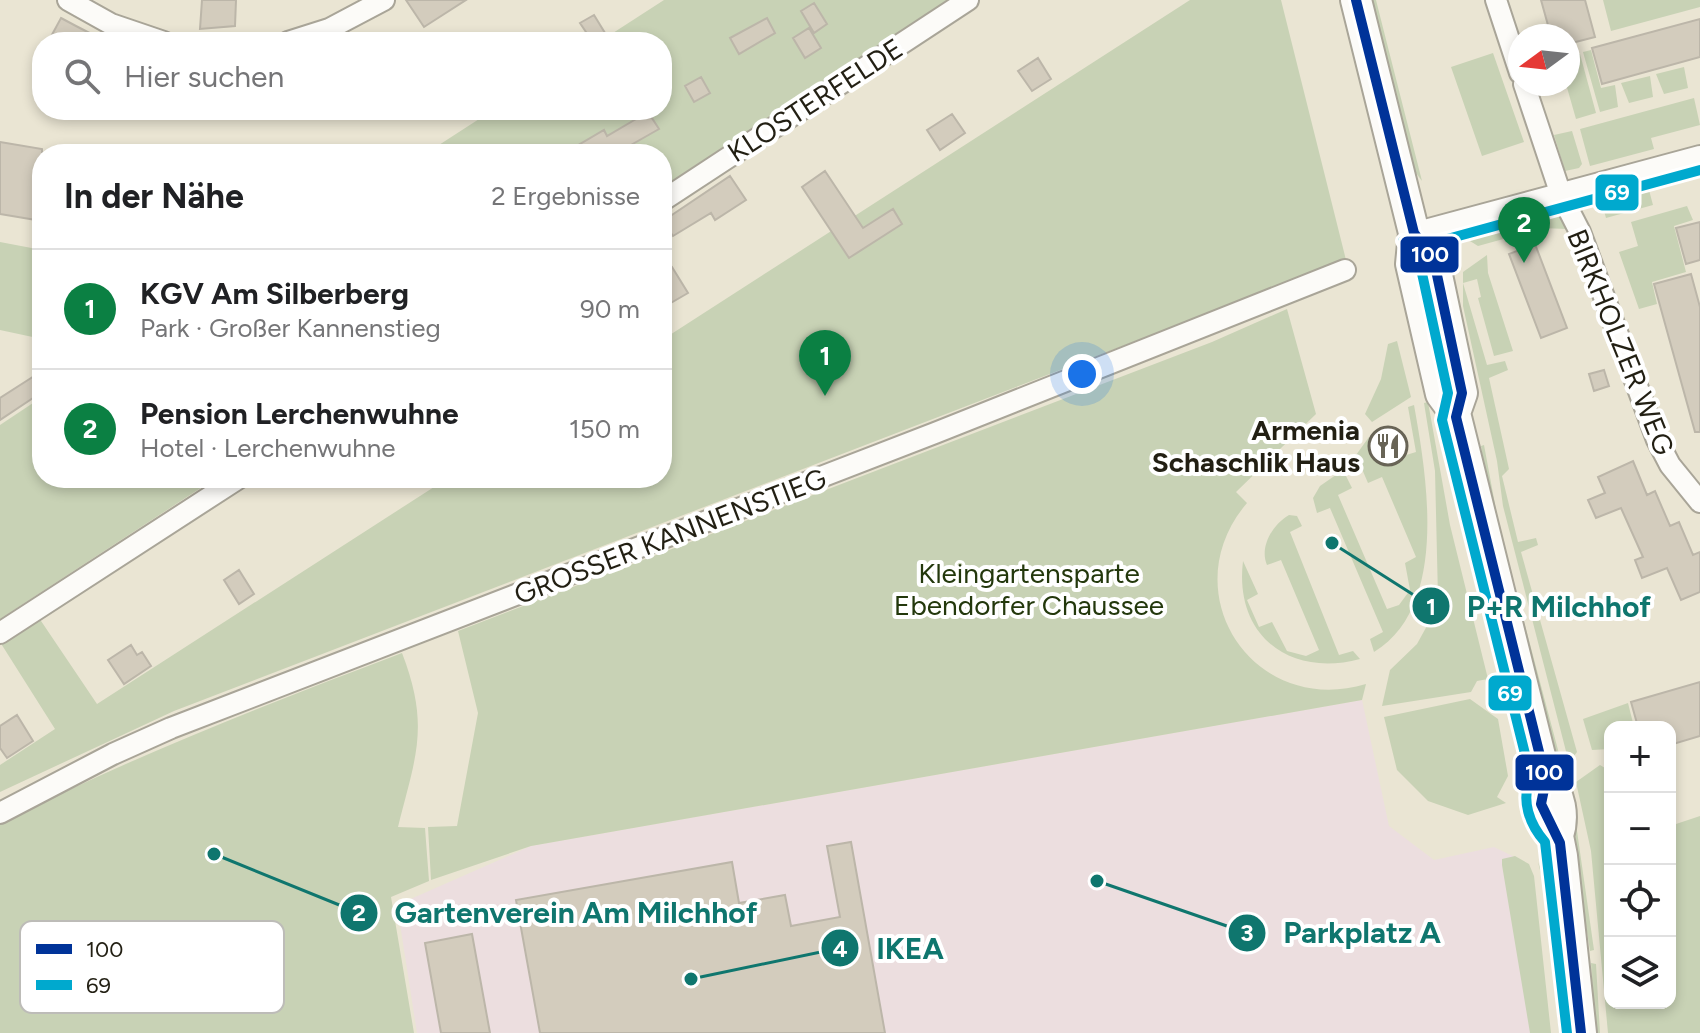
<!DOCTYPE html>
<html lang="de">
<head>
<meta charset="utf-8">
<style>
  :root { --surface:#fff; --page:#f6f6f6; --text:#202124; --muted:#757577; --line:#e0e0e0; --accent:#0b8043 }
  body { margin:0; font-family:Figtree,sans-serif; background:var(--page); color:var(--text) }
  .controls { position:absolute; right:24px; bottom:24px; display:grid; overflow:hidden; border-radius:16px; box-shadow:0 4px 12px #0003 }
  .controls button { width:72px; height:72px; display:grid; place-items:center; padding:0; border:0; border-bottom:2px solid var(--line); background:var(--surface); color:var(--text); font:40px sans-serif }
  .compass { position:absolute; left:1508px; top:24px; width:72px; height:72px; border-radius:50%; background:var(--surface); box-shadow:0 4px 12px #0003; rotate:255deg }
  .you { position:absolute; left:1082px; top:374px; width:28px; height:28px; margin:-20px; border:6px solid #fff; border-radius:50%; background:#1a73e8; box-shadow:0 0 0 12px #1a73e833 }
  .badge { display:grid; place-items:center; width:52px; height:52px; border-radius:50%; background:var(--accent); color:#fff; font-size:26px; font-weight:700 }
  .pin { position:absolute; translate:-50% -66px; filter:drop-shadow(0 2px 4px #0008) }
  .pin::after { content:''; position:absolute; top:42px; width:28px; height:24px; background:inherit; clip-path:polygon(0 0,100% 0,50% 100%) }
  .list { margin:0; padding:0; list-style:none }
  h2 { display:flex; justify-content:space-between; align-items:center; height:104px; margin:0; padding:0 32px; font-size:34px }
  h2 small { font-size:26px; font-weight:400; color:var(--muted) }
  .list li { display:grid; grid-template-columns:52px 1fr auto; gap:24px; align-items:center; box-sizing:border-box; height:120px; padding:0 32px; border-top:2px solid var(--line) }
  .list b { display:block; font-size:30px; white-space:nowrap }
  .list p { margin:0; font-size:26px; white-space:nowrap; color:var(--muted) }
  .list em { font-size:26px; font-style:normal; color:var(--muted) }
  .icon { flex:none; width:44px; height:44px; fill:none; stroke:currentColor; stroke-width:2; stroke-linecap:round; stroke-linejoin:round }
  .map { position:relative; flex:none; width:1700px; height:1033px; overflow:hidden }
  .search { position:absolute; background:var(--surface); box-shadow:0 4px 12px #0003; left:32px; top:32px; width:640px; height:88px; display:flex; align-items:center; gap:20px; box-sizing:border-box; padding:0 28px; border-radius:32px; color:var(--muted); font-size:30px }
  .panel { position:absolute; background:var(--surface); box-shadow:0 4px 12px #0003; left:32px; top:144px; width:640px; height:344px; border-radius:32px }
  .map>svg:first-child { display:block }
  .commercial { fill:#ecdedf }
  .green { fill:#c8d2b5 }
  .building { fill:#d3ccbd; stroke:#bcb6a9; stroke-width:2 }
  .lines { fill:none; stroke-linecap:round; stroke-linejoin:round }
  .street-casing { stroke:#a9a598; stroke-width:24 }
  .primary-casing { stroke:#a9a598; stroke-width:34 }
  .street { stroke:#fcfbf8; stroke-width:20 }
  .primary { stroke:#fcfbf8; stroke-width:30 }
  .bus-1-casing { stroke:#fff; stroke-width:16 }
  .bus-2-casing { stroke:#fff; stroke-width:16 }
  .bus-1 { stroke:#039; stroke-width:10 }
  .bus-2 { stroke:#00a9ce; stroke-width:10 }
  .labels { text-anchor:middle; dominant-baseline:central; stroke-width:8; stroke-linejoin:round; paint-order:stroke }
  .street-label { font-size:28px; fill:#221f13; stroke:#fff }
  .poi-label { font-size:28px; font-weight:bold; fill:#221f13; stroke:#fff; text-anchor:end }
  .park-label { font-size:28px; fill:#23380c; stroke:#fff }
  .key { fill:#fff; stroke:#bdbcb8; stroke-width:2 }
  .key-label { font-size:22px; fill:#221f13 }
  .leader { fill:none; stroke:#0f766e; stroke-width:3 }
  .callout-dot { fill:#0f766e; stroke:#fff; stroke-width:3 }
  .mark-label { font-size:24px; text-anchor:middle; font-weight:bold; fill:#fff }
  .callout-label { font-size:30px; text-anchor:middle; font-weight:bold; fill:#0f766e; stroke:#fff; stroke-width:8; stroke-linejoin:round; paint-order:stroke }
  .line-badge { stroke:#fff; stroke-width:3 }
  .badge-label { font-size:22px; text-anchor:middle; font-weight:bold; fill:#fff }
</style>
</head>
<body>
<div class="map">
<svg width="1700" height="1033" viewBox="0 0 1700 1033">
  <rect width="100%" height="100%" fill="#eae5d3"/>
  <path class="commercial" d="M1362,700L1389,826L1434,860L1494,847L1525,862L1550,1033H417L397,905L531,846Z"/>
  <path class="green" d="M664,0H949L662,187V154H425L493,110H662V42H599Z
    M1190,0H1281L1346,260L174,711L0,792V765L55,729L0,642L37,615L97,704L448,478H662V340Z
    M1371,0H1376L1380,16L1422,181L1416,173Z
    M1603,0H1700V7L1611,31Z
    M1591,50L1601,88L1615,85L1618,107L1600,112L1583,52Z
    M1493,53L1524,142L1482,156L1451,67Z
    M1580,54L1596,113L1576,119L1566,84L1568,57Z
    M1684,67L1688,88L1664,94L1656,74Z
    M1650,76L1653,97L1629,103L1621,83Z
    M1694,98L1700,125L1651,138L1654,149L1590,166L1580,129Z
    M1572,131L1582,164L1579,168L1565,171L1554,135Z
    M1646,179L1653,205L1606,218L1599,193Z
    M1687,206L1693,220L1674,226L1686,272L1652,282L1657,304L1639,309L1619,252L1638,246L1631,222Z
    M1552,209L1561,213L1568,229L1540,228L1534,211Z
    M1523,215L1529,232L1478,246L1462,236L1477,227Z
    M0,242L42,250V339L0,330Z
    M1487,255L1488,273L1513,351L1494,356L1478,298L1481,297L1477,279L1463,283L1487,365L1505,361L1508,370L1489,378L1509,469L1502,476L1518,542L1536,538L1538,545L1521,552L1577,752L1569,763L1503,506L1497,461L1463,306V272Z
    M1287,309L1316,414L1236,492L1247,503C1171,592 1253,718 1366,684L1362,700L531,846L431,880L428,827L457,826L478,713L458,631L1212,342Z
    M1397,341L1411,397L1372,422L1365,414L1381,379L1388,344Z
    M42,397V478H216L0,619V425Z
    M1428,402L1450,525L1488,679L1477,681L1471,692L1382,706L1390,670L1417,644L1434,613L1438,597L1435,471L1424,403Z
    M1414,405C1427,477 1449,607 1374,652L1370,639L1383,632L1330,508L1317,513L1313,498L1320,486L1343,470L1352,488L1338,495L1387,609L1399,605L1410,590L1405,563L1416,557L1382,477L1368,483L1356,455L1369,437L1380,463L1416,452L1408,407Z
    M1484,445L1500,531L1562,765L1557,766L1491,516L1481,446Z
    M1289,515L1297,516L1302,526L1290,532L1339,655L1353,651L1360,659C1289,678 1234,635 1243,561L1258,594L1247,600L1259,627L1272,622L1287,651L1306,656L1319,650L1281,560L1267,565C1259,547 1273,524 1289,515Z
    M402,653C430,726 416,755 398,827L425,828L429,881L391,897L414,1033H0V824C130,757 265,705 402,653Z
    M1470,699L1498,719L1508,776L1497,797L1506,803L1468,815L1428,801L1397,770L1384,717Z
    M1628,703L1634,727H1610V749L1592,750L1583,719Z
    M1600,765L1610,771V1003H1670V826L1700,816V1033H1608L1591,851L1576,782Z
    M1574,810L1594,950L1590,951L1568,811Z
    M1515,856L1529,864L1534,876L1551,1033H1530L1502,865V859Z
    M1538,862L1553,898L1565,1033H1559L1546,894Z
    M1591,963L1596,964L1600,1033H1595Z"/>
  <path class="building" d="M202,0H236L235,26L200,29Z
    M406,0H466L424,27Z
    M1541,0H1585L1595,37L1568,44V36H1551Z
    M814,3L827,24L814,33L801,11Z
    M594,15L605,33L592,41L580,23Z
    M61,18L76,26L107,42H48Z
    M767,18L775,33L739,54L730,38Z
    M1700,19V57L1602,84L1592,48Z
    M809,28L821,48L805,58L793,38Z
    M1038,58L1051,79L1032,91L1018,71Z
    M701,77L710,93L694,102L685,86Z
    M648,112L659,129L615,154H563L604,130L607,136Z
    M952,114L965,133L940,150L927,130Z
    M0,142L42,149V221L0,214Z
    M825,171L863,228L893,209L902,224L849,258L802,187Z
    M730,176L746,200L715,220L711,213L673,236L663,221Z
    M1700,222V260L1686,264L1676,228Z
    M1535,244L1567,328L1541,338L1509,254Z
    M672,267L688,293L662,308V273Z
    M1691,274L1700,307V432H1695L1654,284Z
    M1604,370L1609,386L1594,391L1589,374Z
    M42,371V392L0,420V398Z
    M1633,461L1647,495L1655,491L1670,526L1679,522L1693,555L1700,552V592L1681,600L1667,568L1642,578L1635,560L1643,557L1621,508L1596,518L1588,500L1605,493L1598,477Z
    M239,570L254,594L239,604L224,580Z
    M131,645L137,655L142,652L151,666L124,684L108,660Z
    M1700,682V736L1670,745V727H1638L1631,702Z
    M17,715L33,741L7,758L0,748V726Z
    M851,842L885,1033H540L516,900L732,862L739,903L785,895L791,926L840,917L827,846Z
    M472,934L490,1033H441L425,943Z"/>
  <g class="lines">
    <defs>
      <path id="street" d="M68,0L111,24L164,42
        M1496,0L1520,73
        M288,42L329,29L384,0
        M1524,84L1561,195L1580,232L1657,440L1670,465L1700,502
        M662,201L968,0
        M1414,233L1700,156
        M0,633L239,478
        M0,813L113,754L171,728L935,433L1345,270"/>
      <path id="primary" d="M1356,0L1414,233L1411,264L1441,394L1455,413L1546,780C1561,793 1564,817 1558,836
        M1414,233L1433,259L1437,275L1462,393L1455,413
        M1546,820L1558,836L1562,856L1581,1033"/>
    </defs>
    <use href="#street" class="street-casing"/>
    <use href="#primary" class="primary-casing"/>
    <use href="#street" class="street"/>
    <use href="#primary" class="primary"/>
    <defs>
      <path id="bus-1" d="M1356,0L1414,233L1433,259L1437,275L1462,393L1456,417L1546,780L1541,804L1560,843L1581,1033"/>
      <path id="bus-2" d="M1403,241L1420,265L1423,278L1448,393L1442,420L1531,778C1520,800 1530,825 1545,842L1567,1033
        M1418,247L1700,170"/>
    </defs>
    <use href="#bus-1" class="bus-1-casing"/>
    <use href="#bus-2" class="bus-2-casing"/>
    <use href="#bus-1" class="bus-1"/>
    <use href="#bus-2" class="bus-2"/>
  </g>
  <defs>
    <symbol id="restaurant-ring" viewBox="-11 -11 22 22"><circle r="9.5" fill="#fff" stroke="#686456" stroke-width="1.5"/><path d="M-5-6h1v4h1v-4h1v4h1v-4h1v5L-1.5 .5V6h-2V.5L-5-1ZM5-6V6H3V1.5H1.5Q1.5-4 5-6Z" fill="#686456"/></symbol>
  </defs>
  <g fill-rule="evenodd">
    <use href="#restaurant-ring" x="1366" y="424" width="44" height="44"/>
  </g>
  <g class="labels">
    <g class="street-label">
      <text transform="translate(815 100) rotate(-33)">KLOSTERFELDE</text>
      <text transform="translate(1621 342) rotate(68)">BIRKHOLZER WEG</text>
      <text transform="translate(670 536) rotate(-21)">GROSSER KANNENSTIEG</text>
    </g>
    <g class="poi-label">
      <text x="1360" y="430">Armenia<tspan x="1360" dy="32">Schaschlik Haus</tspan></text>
    </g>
    <g class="park-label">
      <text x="1029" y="573">Kleingartensparte<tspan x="1029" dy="32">Ebendorfer Chaussee</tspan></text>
    </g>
  </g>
  <rect x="20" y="921" width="264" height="92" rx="12" class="key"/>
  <rect x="36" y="944" width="36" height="10" fill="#039"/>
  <rect x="36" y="980" width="36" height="10" fill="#00a9ce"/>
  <g class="key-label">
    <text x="86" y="957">100</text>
    <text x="86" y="993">69</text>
  </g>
  <path class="leader" d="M1332 543L1431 606M214 854L359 913M1097 881L1247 933M691 979L840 948"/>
  <g class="callout-dot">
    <circle cx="1332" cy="543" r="8"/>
    <circle cx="214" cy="854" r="8"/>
    <circle cx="1097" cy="881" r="8"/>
    <circle cx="691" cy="979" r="8"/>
    <circle cx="1431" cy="606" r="20"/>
    <circle cx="359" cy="913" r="20"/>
    <circle cx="1247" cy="933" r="20"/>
    <circle cx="840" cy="948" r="20"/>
  </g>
  <g class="mark-label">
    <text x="1431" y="615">1</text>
    <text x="359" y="921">2</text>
    <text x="1247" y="941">3</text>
    <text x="840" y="957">4</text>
  </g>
  <g class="callout-label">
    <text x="1559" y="617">P+R Milchhof</text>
    <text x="576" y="923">Gartenverein Am Milchhof</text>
    <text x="1362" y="943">Parkplatz A</text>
    <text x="910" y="959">IKEA</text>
  </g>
  <g class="line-badge">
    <rect x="1594" y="173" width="46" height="39" rx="8" fill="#00a9ce"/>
    <rect x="1399" y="235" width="61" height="39" rx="8" fill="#039"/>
    <rect x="1487" y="674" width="46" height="38" rx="8" fill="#00a9ce"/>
    <rect x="1514" y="753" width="61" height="39" rx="8" fill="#039"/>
  </g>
  <g class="badge-label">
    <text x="1617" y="200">69</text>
    <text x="1430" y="262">100</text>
    <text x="1510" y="701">69</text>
    <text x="1544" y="780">100</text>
  </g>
</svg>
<div class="controls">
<button>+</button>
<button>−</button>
<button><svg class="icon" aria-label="locate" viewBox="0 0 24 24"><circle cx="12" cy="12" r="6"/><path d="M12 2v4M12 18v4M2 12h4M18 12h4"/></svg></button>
<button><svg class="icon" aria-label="layers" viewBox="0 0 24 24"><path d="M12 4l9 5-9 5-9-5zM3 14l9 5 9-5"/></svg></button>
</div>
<svg class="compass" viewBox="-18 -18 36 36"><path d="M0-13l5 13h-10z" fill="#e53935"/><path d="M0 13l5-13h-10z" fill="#757577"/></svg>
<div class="you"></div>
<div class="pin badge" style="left:825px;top:396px">1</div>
<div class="pin badge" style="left:1524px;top:263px">2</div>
<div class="search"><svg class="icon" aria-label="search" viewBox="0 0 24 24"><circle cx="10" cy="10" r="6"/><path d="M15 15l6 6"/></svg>Hier suchen</div>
<section class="panel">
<h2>In der Nähe<small>2 Ergebnisse</small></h2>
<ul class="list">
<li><span class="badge">1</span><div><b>KGV Am Silberberg</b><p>Park · Großer Kannenstieg</p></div><em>90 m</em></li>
<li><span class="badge">2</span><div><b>Pension Lerchenwuhne</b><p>Hotel · Lerchenwuhne</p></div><em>150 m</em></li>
</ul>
</section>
</div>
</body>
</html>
